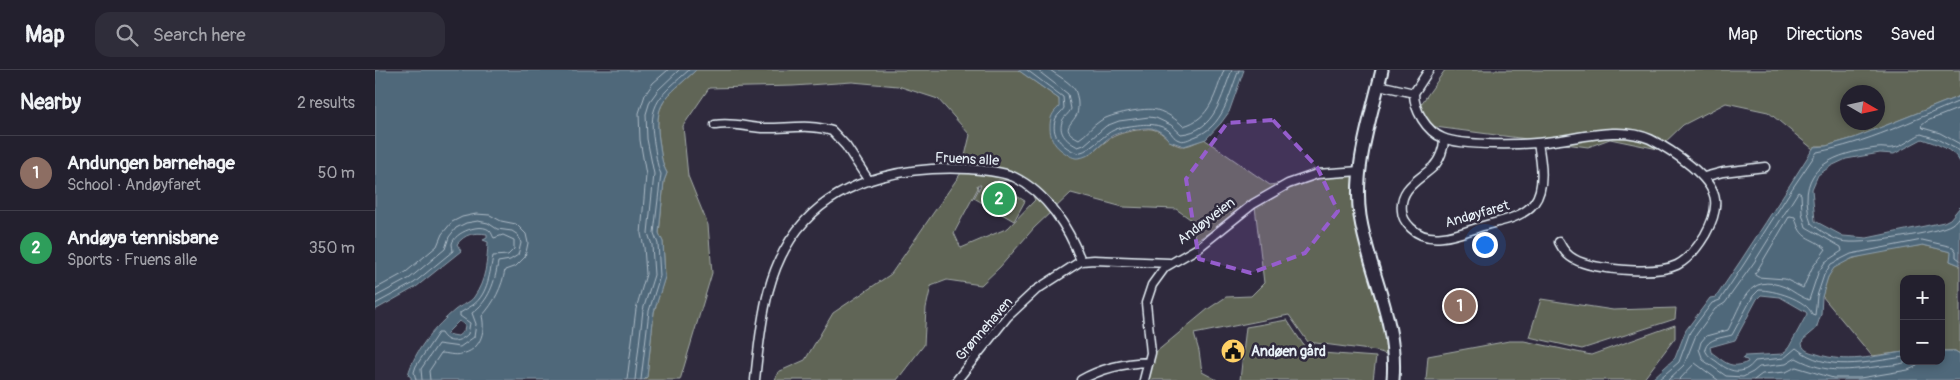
<!DOCTYPE html>
<html lang="en">
<head>
<meta charset="utf-8">
<style>
  :root { --surface:#23202e; --page:#2f2d3a; --text:#f1f3f6; --muted:#a3a3aa; --line:#403e4a; --accent:#ea580c }
  body { margin:0; font-family:Pangolin,sans-serif; background:var(--page); color:var(--text) }
  .controls { position:absolute; right:15px; bottom:15px; display:grid; overflow:hidden; border-radius:10px; box-shadow:0 2px 8px #0003 }
  .controls button { width:45px; height:45px; display:grid; place-items:center; padding:0; border:0; border-bottom:1px solid var(--line); background:var(--surface); color:var(--text); font:25px sans-serif }
  .compass { position:absolute; left:1465px; top:15px; width:45px; height:45px; border-radius:50%; background:var(--surface); box-shadow:0 2px 8px #0003; rotate:99deg }
  .you { position:absolute; left:1109px; top:174px; width:18px; height:18px; margin:-12px; border:4px solid #fff; border-radius:50%; background:#1a73e8; box-shadow:0 0 0 8px #1a73e833 }
  .badge { display:grid; place-items:center; width:32px; height:32px; border-radius:50%; background:var(--accent); color:#fff; font-size:16px; font-weight:700 }
  .pin { position:absolute; translate:-50% -50%; border:2px solid #fff; box-shadow:0 1px 5px #0006 }
  .list { margin:0; padding:0; list-style:none }
  h2 { display:flex; justify-content:space-between; align-items:center; height:65px; margin:0; padding:0 20px; font-size:21px }
  h2 small { font-size:16px; font-weight:400; color:var(--muted) }
  .list li { display:grid; grid-template-columns:32px 1fr auto; gap:15px; align-items:center; box-sizing:border-box; height:75px; padding:0 20px; border-top:1px solid var(--line) }
  .list b { display:block; font-size:19px; white-space:nowrap }
  .list p { margin:0; font-size:16px; white-space:nowrap; color:var(--muted) }
  .list em { font-size:16px; font-style:normal; color:var(--muted) }
  .icon { flex:none; width:28px; height:28px; fill:none; stroke:currentColor; stroke-width:2; stroke-linecap:round; stroke-linejoin:round }
  .map { position:relative; flex:none; width:1585px; height:310px; overflow:hidden }
  header { display:flex; align-items:center; gap:30px; box-sizing:border-box; height:70px; padding:0 25px; background:var(--surface); border-bottom:1px solid var(--line) }
  header strong { font-size:24px }
  nav { display:flex; gap:28px; margin-inline-start:auto; font-size:18px }
  .search { width:350px; height:45px; background:var(--page); display:flex; align-items:center; gap:12px; box-sizing:border-box; padding:0 18px; border-radius:15px; color:var(--muted); font-size:19px }
  main { display:flex }
  aside { flex:1; background:var(--surface) }
  .map>svg:first-child { display:block }
  .green { fill:#616557; stroke:#a4aba8; fill-rule:evenodd }
  .water { fill:#50687a; stroke:#8d9fac; fill-rule:evenodd }
  .lines { fill:none; stroke-linecap:round; stroke-linejoin:round }
  .shore { stroke:#abbac6; stroke-width:1 }
  .street-casing { stroke:#e8f1f8; stroke-width:11 }
  .secondary-casing { stroke:#e8f1f8; stroke-width:15 }
  .street { stroke:#2f2a3d; stroke-width:8 }
  .secondary { stroke:#2f2a3d; stroke-width:11 }
  .marked { fill:#965dcd; fill-opacity:0.2; stroke:#965dcd; stroke-width:4; stroke-dasharray:10 6; stroke-linejoin:round }
  .labels { text-anchor:middle; dominant-baseline:central; stroke-width:5; stroke-linejoin:round; paint-order:stroke }
  .street-label { font-size:14px; fill:#e8f1f8; stroke:#2f2a3d }
  .poi-label { font-size:14px; font-weight:bold; fill:#e8f1f8; stroke:#2f2a3d; text-anchor:start }
</style>
</head>
<body>
<header>
<strong>Map</strong>
<div class="search"><svg class="icon" aria-label="search" viewBox="0 0 24 24"><circle cx="10" cy="10" r="6"/><path d="M15 15l6 6"/></svg>Search here</div>
<nav><a>Map</a><a>Directions</a><a>Saved</a></nav>
</header>
<main>
<aside>
<h2>Nearby<small>2 results</small></h2>
<ul class="list">
<li><span class="badge" style="background:#8d6e63">1</span><div><b>Andungen barnehage</b><p>School · Andøyfaret</p></div><em>50 m</em></li>
<li><span class="badge" style="background:#2e9e5b">2</span><div><b>Andøya tennisbane</b><p>Sports · Fruens alle</p></div><em>350 m</em></li>
</ul>
</aside>
<div class="map">
<svg width="1585" height="310" viewBox="0 0 1585 310">
  <rect width="100%" height="100%" fill="#2f2a3d"/>
  <filter id="ink" filterUnits="userSpaceOnUse"><feTurbulence type="fractalNoise" baseFrequency=".02" numOctaves="2"/><feDisplacementMap in="SourceGraphic" scale="10" xChannelSelector="R" yChannelSelector="G"/><feConvolveMatrix kernelMatrix="1 2 1 2 8 2 1 2 1" color-interpolation-filters="sRGB"/></filter>
  <g filter="url(#ink)">
    <path class="green" d="M321,0H643L684,29L685,37L679,42L715,85C733,69 737,64 762,60C766,60 773,58 777,59C790,61 796,78 810,76C817,75 823,71 829,69L895,115L985,100L983,128L1020,287L1002,281L933,272L914,245L819,264L824,281L827,302L842,310H776L772,307L775,287L833,239L851,227L876,226L889,213L880,137L820,171L818,151L801,139L748,137L696,123L659,158L625,197L606,215L572,210L556,216L551,238L549,275L522,310H400L403,302L430,290L458,243L516,204L586,103L595,65L563,29L523,16L477,12L418,16L334,18L308,56L313,106L333,155L337,203L305,310H269L272,307L279,242L290,206L288,172L284,164L289,111L292,103C287,94 286,85 285,76C277,31 291,28 321,0ZM625,110L651,113L660,130L633,158L586,178L579,163L603,118L602,115H606L599,128L639,151L650,131L618,112Z
      M1070,0H1585V26L1479,68L1451,76H1441L1438,79L1393,42L1351,33L1308,55L1283,79L1235,69L1213,77L1060,57L1046,44L1044,37ZM1472,22H1502V52H1472Z
      M1548,175L1577,182L1575,191L1585,195V284L1580,281H1566V209H1529V282L1497,286L1447,226C1450,217 1452,204 1460,197C1477,184 1525,179 1548,175Z
      M1166,229L1238,240L1301,238L1300,249L1207,279L1154,267Z
      M912,250L933,282L1001,287L998,310H865L871,257Z
      M1300,255V268L1268,310H1051L1053,286L1134,271H1149L1216,285Z"/>
    <path class="water" d="M0,0H321C291,28 277,31 285,76C286,85 287,94 292,103L289,111L284,163L288,172L290,207L279,242L272,307L269,310H36V307L33,305C40,279 61,256 80,240C86,235 95,233 99,227C111,210 112,192 113,172L108,170L112,168V164C99,162 90,164 82,174L86,181L41,217L0,240ZM84,251L90,255L89,261L83,266L71,264Z
      M643,0H869L854,42L846,53L831,69L809,76L794,71C791,65 783,59 776,58C767,57 742,62 735,67C724,75 717,87 703,88C698,89 690,83 686,80C678,74 675,66 675,57C675,48 677,43 684,37V29Z
      M1585,26V92C1579,79 1559,73 1547,69L1519,84L1505,83L1471,89L1456,96L1443,105L1437,119L1440,151L1468,166L1492,168L1569,152L1575,149L1585,137V195L1575,191L1576,182L1548,175L1478,188L1459,198L1453,207L1447,227L1446,244L1441,259L1428,270L1427,274C1429,282 1436,282 1442,284C1472,294 1498,286 1529,282V291H1566V281H1580L1585,284V310H1276L1300,288L1311,260L1335,228L1341,227C1375,178 1407,127 1439,77L1451,76L1479,68ZM1386,225L1405,227L1431,242L1432,244L1414,277L1408,284L1370,286L1368,289L1372,290L1373,292C1355,300 1350,292 1336,282L1335,277L1360,270L1382,229Z"/>
    <g class="lines">
      <path class="shore" d="M652,0L688,27L689,38C687,42 683,44 681,48C674,65 688,78 703,83C721,79 729,60 748,57C764,55 779,51 793,60C797,63 798,68 804,70C809,72 814,69 819,67C849,57 853,26 864,0
        M662,0L693,24L696,39C694,44 688,47 687,52C683,64 693,72 703,77L709,75L731,56L744,51L774,47L781,48L796,55L806,64C841,61 846,26 857,0
        M675,0C683,6 695,12 700,20C703,27 704,37 702,44C697,55 684,59 704,69C712,64 717,56 725,51C735,44 770,37 782,40C792,43 801,49 808,56C836,49 840,23 849,0
        M1585,38L1552,51L1546,56L1548,58L1565,63L1585,74
        M1585,81L1562,69L1546,64C1537,68 1527,77 1518,78C1513,79 1507,77 1502,78C1470,82 1431,91 1432,130C1433,138 1433,146 1436,153C1444,160 1456,168 1466,171C1482,176 1564,163 1577,154C1580,152 1583,148 1585,145
        M1415,146L1420,147C1426,172 1435,165 1451,179L1437,198L1428,218L1410,209L1383,207L1380,205Z
        M0,219L31,202L62,176L67,164L77,152L87,147L101,144L115,145L126,151L141,154L151,164L153,173L150,187L141,196L130,200C127,217 119,233 107,246C111,262 105,281 86,284C79,286 72,283 66,283L54,301L55,310
        M0,227L35,208L70,179L74,167L81,158L91,153L103,151L113,153L122,159L137,161L143,165L146,173L143,185L135,190L123,192C120,212 114,231 97,243L101,254L99,267L85,277L63,274L46,299L47,310
        M0,234L39,213L78,181C78,179 77,176 77,174C79,162 107,152 115,161C117,163 117,165 119,168L128,165L139,170V179L133,185L118,186C115,202 113,224 98,235C94,238 89,240 85,243V246L95,253L93,264C85,272 73,275 66,263H63L41,296L39,302L41,310
        M1529,287C1492,292 1452,303 1421,278L1409,288L1380,291C1368,307 1354,302 1341,291C1336,288 1332,285 1330,279C1333,268 1347,268 1357,265L1378,226L1384,220C1399,220 1431,229 1437,244L1440,245L1442,226L1449,205L1456,194L1476,184L1547,170L1578,177L1581,181V187L1585,190
        M252,310L261,239L271,204L269,177L266,164L271,105L265,70L264,43L270,25L278,13L293,0
        M260,310L268,240L279,205L277,175L273,163L279,104L272,69L271,44L275,31L283,20L304,0
        M266,310L274,241L285,206L283,174L279,163L286,104C281,94 281,83 279,73C272,33 286,25 314,0
        M1283,310L1304,292L1315,262L1337,233L1345,230C1379,181 1408,130 1442,82C1492,73 1538,50 1585,31
        M1293,310L1309,295L1321,265L1340,239L1350,233L1380,191L1423,122L1426,124L1427,143L1431,157L1466,177L1467,181L1450,192L1443,203L1434,230C1425,227 1418,221 1410,217C1372,202 1367,234 1353,260L1331,266L1326,272L1324,279L1328,290L1351,306L1368,307L1378,302L1384,297L1411,294L1421,288C1453,305 1473,300 1508,296C1516,295 1526,295 1534,291
        M1304,310L1320,293L1343,310
        M1379,310L1387,304L1411,302L1421,297L1458,308H1485L1533,300L1540,297L1545,291"/>
      <defs>
        <path id="street" d="M1004,15L1039,23C1039,40 1051,61 1068,68C1087,76 1148,75 1170,72C1202,69 1245,55 1275,69C1289,76 1304,86 1316,96C1342,118 1348,133 1330,165C1324,175 1314,189 1302,195C1281,205 1219,200 1199,189C1193,186 1187,178 1184,172
          M1039,23L1054,0
          M340,55C356,52 371,57 387,58C410,59 435,53 457,61L471,76L494,111
          M1069,69C1069,78 1065,90 1058,97C1044,110 1024,118 1027,141C1027,148 1031,153 1036,158C1055,177 1086,163 1108,156C1125,151 1148,148 1159,133C1171,118 1166,90 1163,73
          M1329,107L1348,102L1390,97
          M380,310C386,254 390,194 430,151C471,106 537,96 594,99C608,100 626,101 639,107C672,123 694,158 706,191
          M582,310L632,247L661,220L706,191L719,190L794,193
          M706,310C727,298 750,293 774,292
          M769,310L776,283L771,233L777,215L790,197L823,178L878,134L913,114L942,104L985,101"/>
        <path id="secondary" d="M1007,0C996,47 978,98 985,146C994,203 1023,251 1018,310"/>
      </defs>
      <use href="#street" class="street-casing"/>
      <use href="#secondary" class="secondary-casing"/>
      <use href="#street" class="street"/>
      <use href="#secondary" class="secondary"/>
    </g>
  </g>
  <path class="marked" d="M898,50L942,97L963,141L930,183L876,203L824,189L811,109L852,53Z"/>
  <defs>
    <symbol id="civic-disc" viewBox="-11 -11 22 22"><circle r="9.5" fill="#ffd166" stroke="#2f2a3d"/><path d="M-.6-6.5H3V-4.5H.6V-3L4-1V1h2V6H-6V1h2V-1L-.6-3ZM-1.2 2.5V6h2.4V2.5Z" fill="#111"/></symbol>
  </defs>
  <g fill-rule="evenodd">
    <use href="#civic-disc" x="844" y="267" width="28" height="28"/>
  </g>
  <g class="labels">
    <g class="street-label">
      <text transform="translate(592 89) rotate(3)">Fruens alle</text>
      <text transform="translate(1102 144) rotate(-16)">Andøyfaret</text>
      <text transform="translate(831 151) rotate(-37)">Andøyveien</text>
      <text transform="translate(609 259) rotate(-49)">Grønnehaven</text>
    </g>
    <g class="poi-label">
      <text x="876" y="281">Andøen gård</text>
    </g>
  </g>
</svg>
<div class="controls">
<button>+</button>
<button>−</button>
</div>
<svg class="compass" viewBox="-18 -18 36 36"><path d="M0-13l5 13h-10z" fill="#e53935"/><path d="M0 13l5-13h-10z" fill="#a3a3aa"/></svg>
<div class="you"></div>
<div class="pin badge" style="left:1085px;top:236px;background:#8d6e63">1</div>
<div class="pin badge" style="left:624px;top:129px;background:#2e9e5b">2</div>
</div>
</main>
</body>
</html>
